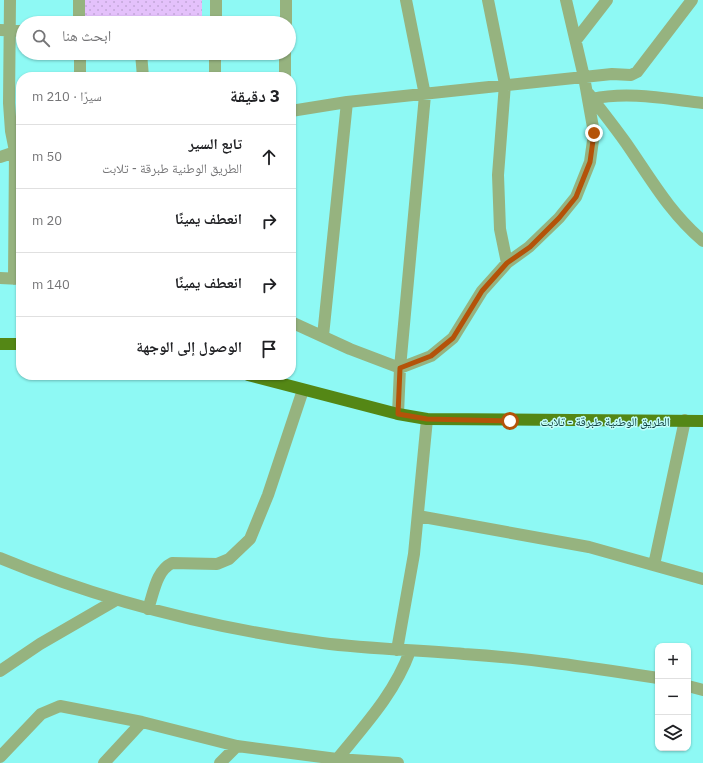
<!DOCTYPE html>
<html lang="ar">
<head>
<meta charset="utf-8">
<style>
  :root { --surface:#fff; --page:#f2f2f2; --text:#202124; --muted:#757577; --line:#e0e0e0 }
  body { margin:0; font-family:"IBM Plex Sans","Noto Naskh Arabic",sans-serif; background:var(--page); color:var(--text); direction:rtl }
  .controls { position:absolute; right:12px; bottom:12px; display:grid; overflow:hidden; border-radius:8px; box-shadow:0 1px 3px #0004 }
  .controls button { width:36px; height:36px; display:grid; place-items:center; padding:0; border:0; border-bottom:1px solid var(--line); background:var(--surface); color:var(--text); font:20px sans-serif }
  .stop { position:absolute; width:12px; height:12px; margin:-9px; border:3px solid #b45309; border-radius:50%; background:#fff }
  .stop.end { background:#b45309; border-color:#fff; box-shadow:0 1px 4px #0008 }
  .list { margin:0; padding:0; list-style:none }
  h2 { display:flex; justify-content:space-between; align-items:center; height:52px; margin:0; padding:0 16px; font-size:17px }
  h2 small { font-size:13px; font-weight:400; color:var(--muted) }
  .list li { display:grid; grid-template-columns:26px 1fr auto; gap:12px; align-items:center; box-sizing:border-box; height:64px; padding:0 16px; border-top:1px solid var(--line) }
  .list b { display:block; font-size:15px; white-space:nowrap }
  .list p { margin:0; font-size:13px; white-space:nowrap; color:var(--muted) }
  .list em { font-size:13px; font-style:normal; color:var(--muted) }
  .icon { flex:none; width:22px; height:22px; fill:none; stroke:currentColor; stroke-width:2; stroke-linecap:round; stroke-linejoin:round }
  .map { position:relative; flex:none; width:703px; height:763px; overflow:hidden; direction:ltr }
  .search { position:absolute; background:var(--surface); box-shadow:0 1px 3px #0004; left:16px; top:16px; width:280px; height:44px; display:flex; align-items:center; gap:10px; box-sizing:border-box; padding:0 14px; border-radius:22px; color:var(--muted); font-size:15px }
  .panel { position:absolute; background:var(--surface); box-shadow:0 1px 3px #0004; left:16px; top:72px; width:280px; height:308px; border-radius:16px; direction:rtl }
  .map>svg:first-child { display:block }
  .grass { fill:url(#grass-dots) }
  .lines { fill:none; stroke-linecap:round; stroke-linejoin:round }
  .street { stroke:#96b37f; stroke-width:12 }
  .primary { stroke:#548715; stroke-width:12 }
  .route { stroke:#b45309; stroke-width:5 }
  .labels { text-anchor:middle; dominant-baseline:central; stroke-width:3; stroke-linejoin:round; paint-order:stroke }
  .street-label { font-size:12px; fill:#11403f; stroke:#c2fefb }
</style>
</head>
<body>
<div class="map">
<svg width="703" height="763" viewBox="0 0 703 763">
  <defs>
    <pattern id="grass-dots" width="8" height="8" patternUnits="userSpaceOnUse"><rect width="8" height="8" fill="#e4c1fb"/><path d="M2 2h.1M6 6h.1" fill="none" stroke="#c3a7d8" stroke-width="1.8" stroke-linecap="round"/></pattern>
  </defs>
  <rect width="100%" height="100%" fill="#8ef9f4"/>
  <path class="grass" d="M77,0H202V23H78Z"/>
  <g class="lines">
    <path class="street" d="M10,0L9,103L11,131L15,151L14,279
      M79,0V23
      M488,0L505,84L498,175L500,229L507,263
      M216,23V0
      M286,23V0
      M0,30L23,31
      M576,40L607,0
      M80,53V77
      M141,53L143,77
      M215,77V53
      M285,77V53
      M589,94C601,110 614,126 626,143C651,179 669,212 703,241
      M592,99C628,91 667,99 703,103
      M291,111L347,102L612,74L631,75L637,72L692,0
      M0,157L21,150
      M0,278L21,279
      M291,322L350,349L400,368L431,356L453,338L482,291L507,263L529,247L559,218L576,197L590,162L594,133L584,77L566,0
      M323,336L347,102
      M398,414L400,368L425,95L406,0
      M418,516L589,547L703,579
      M0,558C103,601 212,628 322,643C369,649 417,650 464,654C529,658 593,668 658,678
      M654,565L685,420
      M148,609C154,592 156,571 172,563L217,564L229,559L250,539L268,495L303,390
      M397,650L414,554L427,419
      M0,671L40,644L116,600
      M688,686L703,690
      M0,757L41,714L60,706L142,722L237,746L337,759L398,763
      M104,763L142,722
      M220,763L237,746
      M334,763C363,727 394,695 410,651"/>
    <path class="primary" d="M0,344H21
      M248,375L398,414L427,419L703,421"/>
  </g>
  <g class="lines">
    <path class="route" d="M510,421L427,419L398,414L400,368L431,356L453,338L482,291L507,263L530,247L559,218L576,197L590,162L594,133"/>
  </g>
  <g class="labels">
    <g class="street-label">
      <text x="605" y="421">الطريق الوطنية طبرقة - تلابت</text>
    </g>
  </g>
</svg>
<div class="controls">
<button>+</button>
<button>−</button>
<button><svg class="icon" aria-label="layers" viewBox="0 0 24 24"><path d="M12 4l9 5-9 5-9-5zM3 14l9 5 9-5"/></svg></button>
</div>
<div class="stop" style="left:510px;top:421px"></div>
<div class="stop end" style="left:594px;top:133px"></div>
<div class="search"><svg class="icon" aria-label="search" viewBox="0 0 24 24"><circle cx="10" cy="10" r="6"/><path d="M15 15l6 6"/></svg>ابحث هنا</div>
<section class="panel">
<h2>3 دقيقة<small>سيرًا · 210 m</small></h2>
<ul class="list">
<li><svg class="icon" aria-label="ahead" viewBox="0 0 24 24"><path d="M12 20V5M6 11l6-6 6 6"/></svg><div><b>تابع السير</b><p>الطريق الوطنية طبرقة - تلابت</p></div><em>50 m</em></li>
<li><svg class="icon" aria-label="right" viewBox="0 0 24 24"><path d="M7 20v-9h11M14 6l5 5-5 5"/></svg><div><b>انعطف يمينًا</b></div><em>20 m</em></li>
<li><svg class="icon" aria-label="right" viewBox="0 0 24 24"><path d="M7 20v-9h11M14 6l5 5-5 5"/></svg><div><b>انعطف يمينًا</b></div><em>140 m</em></li>
<li><svg class="icon" aria-label="arrive" viewBox="0 0 24 24"><path d="M6 21V4h12l-3 4 3 4H6"/></svg><div><b>الوصول إلى الوجهة</b></div></li>
</ul>
</section>
</div>
</body>
</html>
